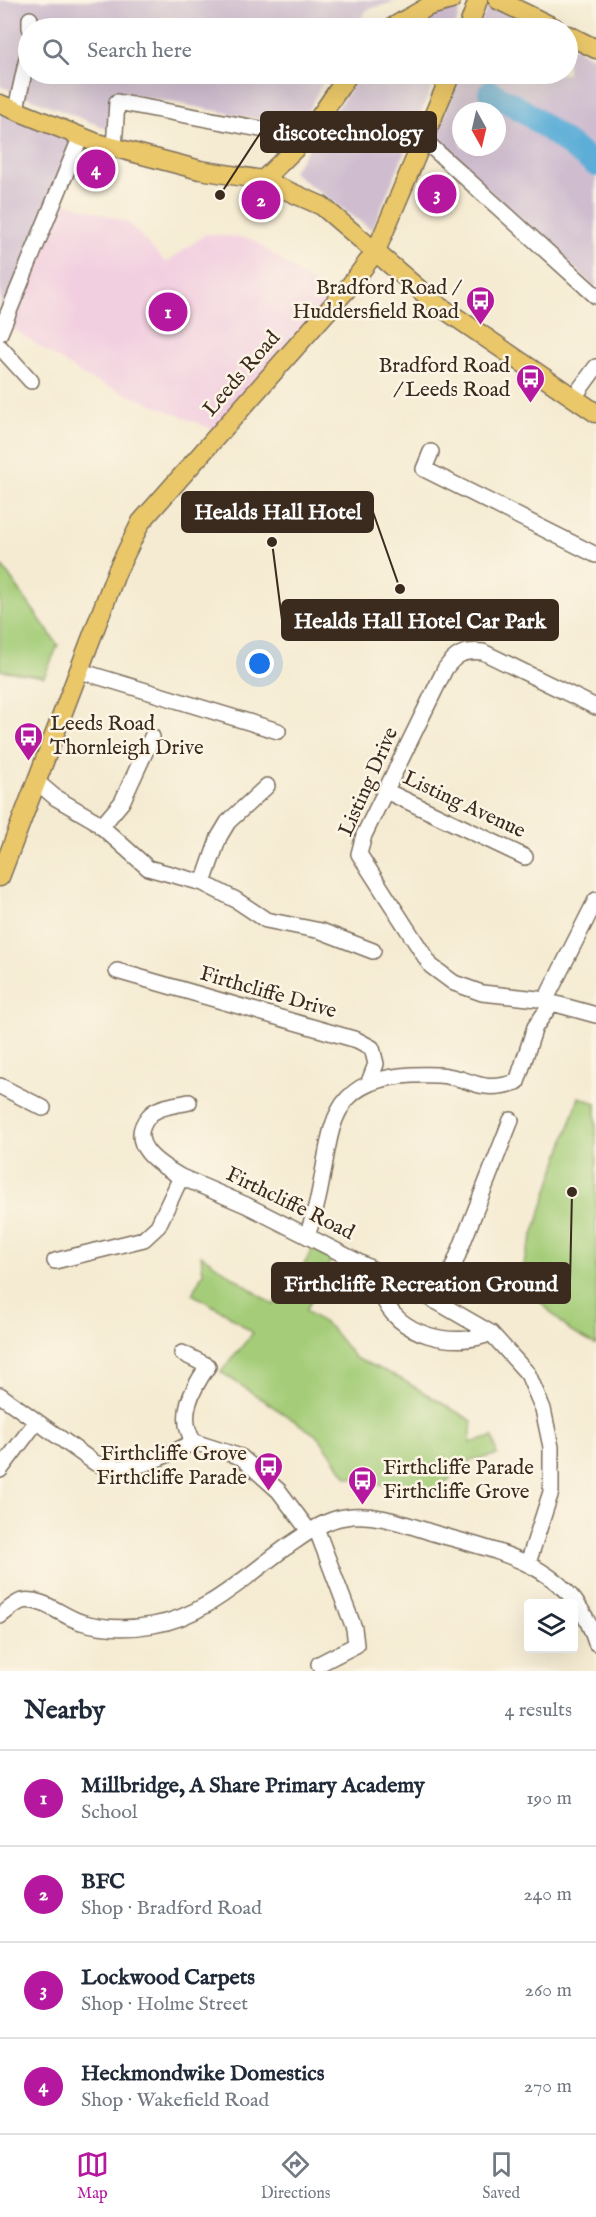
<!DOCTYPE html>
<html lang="en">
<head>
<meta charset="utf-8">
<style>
  :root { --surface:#fff; --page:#f2f2f3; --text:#1f2937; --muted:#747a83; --line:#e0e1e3; --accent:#b5179e }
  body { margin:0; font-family:"IM FELL English",serif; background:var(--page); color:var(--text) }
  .controls { position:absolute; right:18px; bottom:18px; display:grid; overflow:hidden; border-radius:6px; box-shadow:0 6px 24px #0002 }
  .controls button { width:54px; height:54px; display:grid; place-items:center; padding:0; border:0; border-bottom:2px solid var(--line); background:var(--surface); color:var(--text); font:30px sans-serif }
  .compass { position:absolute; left:452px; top:102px; width:54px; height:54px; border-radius:50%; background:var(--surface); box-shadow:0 6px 24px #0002; rotate:172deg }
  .you { position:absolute; left:260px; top:664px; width:21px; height:21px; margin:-15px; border:4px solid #fff; border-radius:50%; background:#1a73e8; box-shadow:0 0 0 9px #1a73e833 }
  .badge { display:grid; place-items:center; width:39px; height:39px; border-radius:50%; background:var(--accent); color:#fff; font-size:20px; font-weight:700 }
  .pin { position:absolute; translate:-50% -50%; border:3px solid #fff; box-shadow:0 2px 6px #0006 }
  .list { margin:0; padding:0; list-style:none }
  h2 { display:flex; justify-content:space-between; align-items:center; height:78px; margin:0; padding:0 24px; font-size:26px }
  h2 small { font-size:20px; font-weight:400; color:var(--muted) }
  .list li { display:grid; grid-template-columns:39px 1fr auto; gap:18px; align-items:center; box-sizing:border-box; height:96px; padding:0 24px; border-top:2px solid var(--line) }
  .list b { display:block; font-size:22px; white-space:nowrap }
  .list p { margin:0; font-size:20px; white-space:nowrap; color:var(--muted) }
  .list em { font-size:20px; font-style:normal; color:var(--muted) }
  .icon { flex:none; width:33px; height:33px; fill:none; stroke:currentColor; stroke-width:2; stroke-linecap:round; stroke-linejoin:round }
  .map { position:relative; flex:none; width:596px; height:1671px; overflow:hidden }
  .search { position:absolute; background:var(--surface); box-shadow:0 6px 24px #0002; left:18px; right:18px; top:18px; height:66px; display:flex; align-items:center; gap:15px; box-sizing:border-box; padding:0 21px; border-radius:33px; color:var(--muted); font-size:22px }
  .sheet { height:462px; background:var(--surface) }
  nav { display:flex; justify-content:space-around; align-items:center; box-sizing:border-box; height:84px; border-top:2px solid var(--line); background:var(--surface); font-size:16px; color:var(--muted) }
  nav a { display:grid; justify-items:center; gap:3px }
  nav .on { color:var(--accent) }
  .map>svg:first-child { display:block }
  .built { fill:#f2cfe0 }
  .industrial { fill:#cfbdcf; fill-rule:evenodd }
  .green { fill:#a5cd79; stroke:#707c4c; stroke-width:1.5 }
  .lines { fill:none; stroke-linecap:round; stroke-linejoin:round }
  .river { stroke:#5cadd7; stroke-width:24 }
  .minor-casing { stroke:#7c6e5d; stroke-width:18 }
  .major-casing { stroke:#7c6e5d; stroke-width:21 }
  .minor { stroke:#fff; stroke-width:15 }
  .major { stroke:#eac769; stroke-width:18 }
  .labels { text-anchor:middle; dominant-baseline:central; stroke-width:5; stroke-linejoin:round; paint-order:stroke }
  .poi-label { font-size:21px; fill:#3b2a1e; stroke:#fcf5e5; text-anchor:end }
  .street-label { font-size:21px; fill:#3b2a1e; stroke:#fcf5e5 }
  .leader { fill:none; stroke:#3b2a1e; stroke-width:2 }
  .callout-dot { fill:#3b2a1e; stroke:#fcf5e5; stroke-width:2 }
  .callout { fill:#3b2a1e; stroke:#3b2a1e; stroke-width:2 }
  .callout-label { font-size:22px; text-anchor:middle; font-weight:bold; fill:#fff }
</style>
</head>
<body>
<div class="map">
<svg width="596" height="1671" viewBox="0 0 596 1671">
  <rect width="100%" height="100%" fill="#fcf5e5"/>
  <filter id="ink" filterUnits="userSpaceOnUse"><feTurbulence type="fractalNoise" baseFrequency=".0167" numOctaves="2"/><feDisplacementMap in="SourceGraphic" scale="12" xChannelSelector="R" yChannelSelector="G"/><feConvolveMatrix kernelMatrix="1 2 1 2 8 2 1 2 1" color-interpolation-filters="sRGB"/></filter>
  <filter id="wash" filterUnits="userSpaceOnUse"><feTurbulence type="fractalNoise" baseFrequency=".008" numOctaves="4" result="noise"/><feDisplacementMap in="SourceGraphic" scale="24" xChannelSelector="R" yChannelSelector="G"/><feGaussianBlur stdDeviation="1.35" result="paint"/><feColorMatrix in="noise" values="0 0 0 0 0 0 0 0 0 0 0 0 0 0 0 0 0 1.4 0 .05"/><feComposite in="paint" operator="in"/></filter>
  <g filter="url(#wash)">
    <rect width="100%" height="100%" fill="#f5ebd2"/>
    <path class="built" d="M55,199L128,222L166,263L206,234L252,239L336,301L220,432L87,378L6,324Z"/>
    <path class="industrial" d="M0,0H400L367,10L355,28H28V74H327L300,127L118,92L110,130L0,86Z
      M463,0L455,28H398L430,10Z
      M488,6L534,28H479Z
      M568,45L596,59V288L434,140L461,74H568ZM461,111H497V147H461Z
      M361,74H437L372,230L292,172Z
      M0,111L76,140L15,327L0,325Z"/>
    <path class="green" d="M0,563L58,645L44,677L0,670Z
      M579,1097L596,1103V1345L571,1332L518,1280Z
      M313,1248L332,1258L306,1311L330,1327L355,1358L396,1376L472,1421L470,1443L493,1437L497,1455L472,1460L431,1495L347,1477L319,1437L221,1372L253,1333L224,1312L192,1294L203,1273L201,1255L274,1305L296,1279Z"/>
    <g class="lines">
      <path class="river" d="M490,92L524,111L596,165"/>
    </g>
  </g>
  <g filter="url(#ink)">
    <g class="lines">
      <defs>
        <path id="minor" d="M30,19V28
          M16,109L28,54
          M425,141L596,296
          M114,148L117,102L292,135L304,140
          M0,333L81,136
          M0,347L31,381
          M574,397L596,367
          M431,452L424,469L596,555
          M80,671L278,731
          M596,707L483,652C464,650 456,654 445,669L364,835L359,854L431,966L454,983L482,993L538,999L596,1015
          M36,781L56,798L94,820L148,868L203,883L236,900L266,920L321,931L373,951
          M386,791L525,857
          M101,827L122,802L152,737
          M203,883L219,837L228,822L267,786
          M117,971L357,1040L372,1048L376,1064L369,1082
          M545,1001L596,900
          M0,1086L43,1108
          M181,1177L246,1205L439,1303L491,1333L528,1374L543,1409L551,1447V1492L528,1563
          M307,1235C342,1146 303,1070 437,1075C472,1076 476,1095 517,1082L535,1027L551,1004
          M55,1261L144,1239L158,1226L181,1177C160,1165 125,1144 149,1116C157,1106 177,1105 189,1102
          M379,1272C377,1280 380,1286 382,1294C395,1336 456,1349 491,1333
          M439,1303L511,1120
          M182,1353L208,1366C192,1389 177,1417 194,1442
          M0,1395L95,1463C129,1477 162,1457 194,1442L241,1457L279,1491L309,1531
          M0,1470L36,1422
          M316,1528L354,1628L356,1645L319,1664
          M0,1616C6,1612 15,1603 22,1601C43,1597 63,1617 81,1622C104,1629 130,1629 153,1625C204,1617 245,1577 285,1548C303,1536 323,1520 345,1517C375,1512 405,1524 433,1533C503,1553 573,1565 596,1643"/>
        <path id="major" d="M498,0L555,28
          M391,28L429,6L451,0
          M468,28L478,0
          M568,35L596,49
          M0,104L97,143L200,170L263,180L322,206L435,303L596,413
          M263,180L304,140L349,74
          M0,877L117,571L141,522L348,288L376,251L451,74"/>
      </defs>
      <use href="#minor" class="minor-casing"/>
      <use href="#major" class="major-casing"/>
      <use href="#minor" class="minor"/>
      <use href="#major" class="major"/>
    </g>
  </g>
  <defs>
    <symbol id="bus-pin" viewBox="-11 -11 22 30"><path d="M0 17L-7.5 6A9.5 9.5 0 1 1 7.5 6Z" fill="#b5179e" stroke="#fcf5e5"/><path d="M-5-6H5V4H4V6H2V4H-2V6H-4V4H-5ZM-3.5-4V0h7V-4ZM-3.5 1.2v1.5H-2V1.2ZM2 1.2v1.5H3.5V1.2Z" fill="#fff"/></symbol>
  </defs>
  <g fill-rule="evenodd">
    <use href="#bus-pin" x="464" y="284" width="33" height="45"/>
    <use href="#bus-pin" x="514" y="362" width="33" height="45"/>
    <use href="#bus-pin" x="12" y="720" width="33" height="45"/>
    <use href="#bus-pin" x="252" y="1450" width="33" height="45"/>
    <use href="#bus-pin" x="346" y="1464" width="33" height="45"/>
  </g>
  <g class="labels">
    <g class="poi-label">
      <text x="459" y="288">Bradford Road /<tspan x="459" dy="24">Huddersfield Road</tspan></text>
      <text x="510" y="366">Bradford Road<tspan x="510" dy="24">/ Leeds Road</tspan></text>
      <text x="50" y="724" text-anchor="start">Leeds Road<tspan x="50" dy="24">Thornleigh Drive</tspan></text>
      <text x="247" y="1454">Firthcliffe Grove<tspan x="247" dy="24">Firthcliffe Parade</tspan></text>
      <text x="383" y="1468" text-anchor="start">Firthcliffe Parade<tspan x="383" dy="24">Firthcliffe Grove</tspan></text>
    </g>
    <g class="street-label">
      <text transform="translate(242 374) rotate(-49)">Leeds Road</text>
      <text transform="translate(369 782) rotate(-66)">Listing Drive</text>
      <text transform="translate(464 805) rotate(25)">Listing Avenue</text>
      <text transform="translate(268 993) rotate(16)">Firthcliffe Drive</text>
      <text transform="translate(290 1204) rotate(26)">Firthcliffe Road</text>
    </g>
  </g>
  <path class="leader" d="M220 195L261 132M400 589L373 512M272 542L282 620M572 1192L570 1283"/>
  <g class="callout-dot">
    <circle cx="220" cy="195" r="6"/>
    <circle cx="400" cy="589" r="6"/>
    <circle cx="272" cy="542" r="6"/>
    <circle cx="572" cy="1192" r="6"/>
  </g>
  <g class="callout">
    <rect x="261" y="112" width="175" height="40" rx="6"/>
    <rect x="182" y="492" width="191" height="40" rx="6"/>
    <rect x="282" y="600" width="276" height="40" rx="6"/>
    <rect x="272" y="1263" width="298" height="40" rx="6"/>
  </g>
  <g class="callout-label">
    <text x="348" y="140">discotechnology</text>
    <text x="278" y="519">Healds Hall Hotel</text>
    <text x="420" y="628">Healds Hall Hotel Car Park</text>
    <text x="421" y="1291">Firthcliffe Recreation Ground</text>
  </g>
</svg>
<div class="controls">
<button><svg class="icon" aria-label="layers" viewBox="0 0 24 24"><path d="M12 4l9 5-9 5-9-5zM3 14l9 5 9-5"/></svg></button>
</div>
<svg class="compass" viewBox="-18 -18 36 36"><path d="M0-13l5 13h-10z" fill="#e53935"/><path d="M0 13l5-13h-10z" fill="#747a83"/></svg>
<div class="you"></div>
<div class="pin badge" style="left:168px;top:312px">1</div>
<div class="pin badge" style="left:261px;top:200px">2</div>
<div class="pin badge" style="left:437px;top:194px">3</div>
<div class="pin badge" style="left:96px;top:169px">4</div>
<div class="search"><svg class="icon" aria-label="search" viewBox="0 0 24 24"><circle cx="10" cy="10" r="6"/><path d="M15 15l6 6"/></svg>Search here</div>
</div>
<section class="sheet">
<h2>Nearby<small>4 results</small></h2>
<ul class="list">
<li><span class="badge">1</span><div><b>Millbridge, A Share Primary Academy</b><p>School</p></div><em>190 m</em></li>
<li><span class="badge">2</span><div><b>BFC</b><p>Shop · Bradford Road</p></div><em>240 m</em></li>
<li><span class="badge">3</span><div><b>Lockwood Carpets</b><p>Shop · Holme Street</p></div><em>260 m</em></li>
<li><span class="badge">4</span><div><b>Heckmondwike Domestics</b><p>Shop · Wakefield Road</p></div><em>270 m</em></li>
</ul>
</section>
<nav>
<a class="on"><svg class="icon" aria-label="map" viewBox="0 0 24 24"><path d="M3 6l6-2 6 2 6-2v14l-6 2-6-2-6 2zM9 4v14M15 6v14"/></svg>Map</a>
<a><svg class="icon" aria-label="directions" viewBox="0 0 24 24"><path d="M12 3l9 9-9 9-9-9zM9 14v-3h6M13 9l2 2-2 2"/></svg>Directions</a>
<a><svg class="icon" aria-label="saved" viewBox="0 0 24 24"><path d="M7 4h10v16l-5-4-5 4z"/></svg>Saved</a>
</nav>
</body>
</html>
